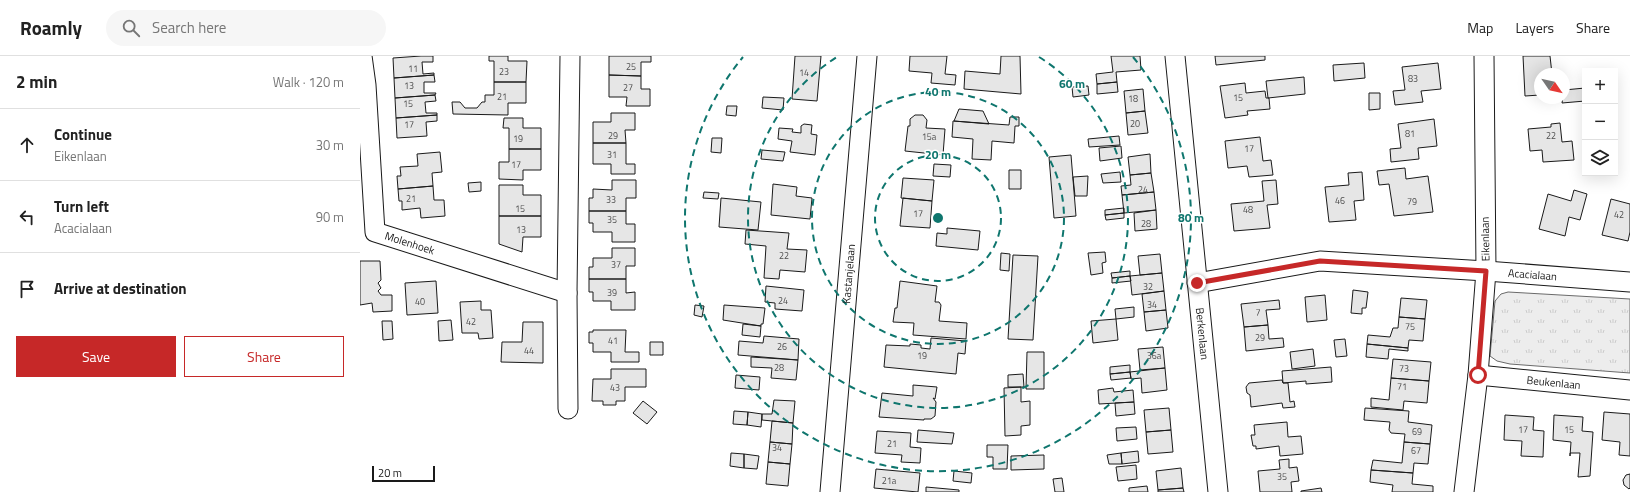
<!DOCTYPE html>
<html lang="en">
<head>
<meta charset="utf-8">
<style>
  :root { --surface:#fff; --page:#f6f6f6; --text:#222; --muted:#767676; --line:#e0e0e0; --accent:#c62828 }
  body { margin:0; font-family:"Titillium Web",sans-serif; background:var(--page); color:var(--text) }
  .controls { position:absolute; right:12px; top:12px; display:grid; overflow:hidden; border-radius:0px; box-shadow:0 4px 16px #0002 }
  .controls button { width:36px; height:36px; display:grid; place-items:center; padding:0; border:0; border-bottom:1px solid var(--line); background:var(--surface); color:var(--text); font:20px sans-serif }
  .compass { position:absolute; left:1174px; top:12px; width:36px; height:36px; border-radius:50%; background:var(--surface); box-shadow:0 4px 16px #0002; rotate:124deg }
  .scale { position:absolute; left:12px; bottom:10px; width:63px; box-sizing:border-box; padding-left:4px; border:2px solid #1a1a1a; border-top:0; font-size:11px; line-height:14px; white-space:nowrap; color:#1a1a1a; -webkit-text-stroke:3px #fff; paint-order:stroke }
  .stop { position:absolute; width:12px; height:12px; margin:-9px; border:3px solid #c62828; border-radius:50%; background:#fff }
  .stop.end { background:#c62828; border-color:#fff; box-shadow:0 1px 4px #0008 }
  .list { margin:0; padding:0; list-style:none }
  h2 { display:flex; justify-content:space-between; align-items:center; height:52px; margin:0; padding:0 16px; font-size:17px }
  h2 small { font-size:13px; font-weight:400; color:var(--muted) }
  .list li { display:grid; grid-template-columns:26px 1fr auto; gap:12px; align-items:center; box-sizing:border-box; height:72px; padding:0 16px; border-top:1px solid var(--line) }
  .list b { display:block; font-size:15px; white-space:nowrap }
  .list p { margin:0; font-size:13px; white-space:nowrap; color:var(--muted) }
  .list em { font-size:13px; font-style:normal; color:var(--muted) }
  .actions { display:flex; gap:8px; padding:12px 16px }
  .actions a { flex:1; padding:9px 0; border:1px solid var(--accent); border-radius:0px; text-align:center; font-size:14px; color:var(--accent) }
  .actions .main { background:var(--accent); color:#fff }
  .icon { flex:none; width:22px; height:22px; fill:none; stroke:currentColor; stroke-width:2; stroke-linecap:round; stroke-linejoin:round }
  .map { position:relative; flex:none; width:1270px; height:436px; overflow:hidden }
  header { display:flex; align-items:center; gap:24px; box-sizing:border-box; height:56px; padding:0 20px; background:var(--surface); border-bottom:1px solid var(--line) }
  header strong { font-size:19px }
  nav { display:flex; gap:22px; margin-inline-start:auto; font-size:14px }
  .search { width:280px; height:36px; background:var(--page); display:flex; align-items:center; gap:10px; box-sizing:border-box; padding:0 14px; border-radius:22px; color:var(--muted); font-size:15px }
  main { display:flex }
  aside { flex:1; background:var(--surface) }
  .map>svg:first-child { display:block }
  .grass { fill:url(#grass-tufts); stroke:#6a6a6a }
  .building { fill:#e6e6e6; stroke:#1a1a1a }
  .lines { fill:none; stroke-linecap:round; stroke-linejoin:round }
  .street-casing { stroke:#1a1a1a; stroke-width:21 }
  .street { stroke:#fff; stroke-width:19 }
  .route { stroke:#c62828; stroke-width:5 }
  .ring { fill:none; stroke:#0f766e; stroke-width:2; stroke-dasharray:7 5 }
  .labels { text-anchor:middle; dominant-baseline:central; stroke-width:3; stroke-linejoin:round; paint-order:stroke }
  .number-label { font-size:9px; fill:#4d4d4d }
  .street-label { font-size:11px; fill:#1a1a1a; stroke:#fff }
  .centre { fill:#0f766e; stroke:#fff; stroke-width:2 }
  .ring-label { font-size:12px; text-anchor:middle; font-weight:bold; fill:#0f766e; stroke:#fff; stroke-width:3; stroke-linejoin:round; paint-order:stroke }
</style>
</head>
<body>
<header>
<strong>Roamly</strong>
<div class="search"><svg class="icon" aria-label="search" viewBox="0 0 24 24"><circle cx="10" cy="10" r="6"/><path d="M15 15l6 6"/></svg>Search here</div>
<nav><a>Map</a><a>Layers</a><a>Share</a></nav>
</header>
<main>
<aside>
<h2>2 min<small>Walk · 120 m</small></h2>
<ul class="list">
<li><svg class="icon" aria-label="ahead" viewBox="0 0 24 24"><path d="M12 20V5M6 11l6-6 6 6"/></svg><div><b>Continue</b><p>Eikenlaan</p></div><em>30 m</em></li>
<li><svg class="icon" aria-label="left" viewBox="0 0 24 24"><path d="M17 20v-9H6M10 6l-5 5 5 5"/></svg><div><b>Turn left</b><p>Acacialaan</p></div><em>90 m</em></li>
<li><svg class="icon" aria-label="arrive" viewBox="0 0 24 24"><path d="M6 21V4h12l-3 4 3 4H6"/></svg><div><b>Arrive at destination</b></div></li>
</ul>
<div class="actions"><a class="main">Save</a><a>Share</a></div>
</aside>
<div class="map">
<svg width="1270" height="436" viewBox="0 0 1270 436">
  <defs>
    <pattern id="grass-tufts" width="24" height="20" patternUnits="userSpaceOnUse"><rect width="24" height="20" fill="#ededed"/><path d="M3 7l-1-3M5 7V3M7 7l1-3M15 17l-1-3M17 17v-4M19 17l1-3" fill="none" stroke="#cbcbcb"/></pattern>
  </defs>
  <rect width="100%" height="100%" fill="#fff"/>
  <path class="grass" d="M1148,236L1270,243V317L1150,308L1137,305L1130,300L1135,245L1141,238Z"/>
  <path class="building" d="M61,0H73V6H62L63,18L74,17V19L34,22L33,2Z
    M129,0H148V5H167L166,26H134V5H129Z
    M249,0H291V6H281V20L249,19Z
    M435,0H461L457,45L432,43Z
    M550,0H587L585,18L596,19L595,29L571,27L572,17L549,15Z
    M641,0H660L661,38L604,33L605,15L640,18Z
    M751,0H780L781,14L756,16L757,26L737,28L736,18L753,16Z
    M855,0H905V4L856,9Z
    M1163,0H1190L1192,18H1180V39L1165,40Z
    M1004,7L1005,22L974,25L973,9Z
    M1078,7L1081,33L1061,35L1063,46L1035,49L1033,35L1045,34L1042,11Z
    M74,19L75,26H64V37H76L75,39L35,42L34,22Z
    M249,19L281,20V33H290V50H266L267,41H249Z
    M944,21L945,38L908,42L906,25Z
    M134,26H166V47H148V59L93,58L92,46H100L105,52H117L122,46H125V39H134Z
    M757,26L758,36L737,38V28Z
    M885,27L886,37L905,35L906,42H909L910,53L887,55L888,59L865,62L860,30Z
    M728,30L729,39L713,41L712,31Z
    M1225,32V45L1202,47L1204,34Z
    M783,33L785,55L766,57L764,35Z
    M1009,37H1020V53L1009,54Z
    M75,39L76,45L65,46L66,57H77V59L36,62L35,42Z
    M403,41L424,42L423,54L402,52Z
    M367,50H377L376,60L366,59Z
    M599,53L623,55L629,68L594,65Z
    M785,55L788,77L768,79L766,57Z
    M251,57H275V74H265L266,87H233V66H251Z
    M77,59V65L66,66L67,80L37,82L36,62Z
    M555,59H563L567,64L566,72L585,73L583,99L545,95L548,70H550V63Z
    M650,61H659V70H655L654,87L632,85L631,104L612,103L613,83L592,81L593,65L649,69Z
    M144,62H163V72H181V93H149V72H143Z
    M1074,63L1077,90L1058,92L1059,103L1031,106L1030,93L1041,92L1038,68Z
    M1200,67L1202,86L1212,85L1214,104L1183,106L1182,94L1170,95L1168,73L1191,71V68Z
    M444,68L452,69L451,78L457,79L455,99L430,96L432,85L418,83L419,72L433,73L432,76L441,77V70Z
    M759,80L760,89L729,91L728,83Z
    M900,81L903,105L911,104L913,119L889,121L887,110L868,112L865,85Z
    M352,82H362L361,97L351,96Z
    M233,87H266V108H275V118H251V108H233Z
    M761,90L762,102L740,105L739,92Z
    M149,93H181V114H163V124L139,123V106H149Z
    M402,94L425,96L423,105L401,103Z
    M80,96L82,116L72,117L73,130L38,133L37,120H41L40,111L58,110L57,98Z
    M790,98L791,117L770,119L768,101Z
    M711,99L716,160L694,162L689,101Z
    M574,108L591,109L590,121L573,120Z
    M1045,112L1046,123L1068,120L1073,156L1034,160L1029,128L1019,129L1017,115Z
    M649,114H661V133H649Z
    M760,116L761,126L743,127L741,118Z
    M1002,116L1004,144L994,145L996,164L969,166L965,131L989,129L988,117Z
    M791,117L794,136L762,139L761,130L771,129L770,119Z
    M728,120L727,140H715L713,121Z
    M543,122L574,124L572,145L541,142Z
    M252,124H276V142H266V155H229V142H233V133L252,134Z
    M916,124L918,148L907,149L910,172L874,175L871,148L904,145L902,125Z
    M121,126V135L109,136L108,127Z
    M413,128L437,131L436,140L452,142L450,163L411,159Z
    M139,129H163V139H181V160H139Z
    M73,130L74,144H84L85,160L61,162L60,152L42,154V145H39L38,133Z
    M1214,134L1227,138L1220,164L1209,161L1205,180L1179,173L1188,138L1211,145Z
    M344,136L359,137L358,143L343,142Z
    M794,136L796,154L764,157L762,139Z
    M361,142L401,146L398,174L359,171Z
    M543,142L572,145L570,172L540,170Z
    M1251,143L1270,148V176L1268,185L1242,179Z
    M764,152V157L745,159V154Z
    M796,154L797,173L775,175L774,157Z
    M229,155H266V168H275V186H252V176H233V167H229Z
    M764,157V162L746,164L745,159Z
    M139,160H181V181H163L162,196L139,188Z
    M587,172L620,175L618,194L576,190L577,177L587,178Z
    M386,174L429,177L427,193L447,194L445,216L420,214L419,223L404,222L406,190L385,188Z
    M252,192H275V210H266V223H229V211H233V202H252Z
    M745,196L746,206L742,207L743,217L731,219L728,197Z
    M641,197L650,198L649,215L640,214Z
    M800,198L802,217L780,219L778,200Z
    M653,199L678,200L673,284L648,283Z
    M0,205H20L21,224L18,227L21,232L18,235L21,239H32V255L13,256L12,247L0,249Z
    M770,215V220L752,222L751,217Z
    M802,217L804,235L772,239L770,220Z
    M770,220L771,225L752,227V222Z
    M229,223H266V237L275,236V254H251V245H233V236H229Z
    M76,225L78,257L47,259L45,227Z
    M540,225L577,230L575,246H579L581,249L579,265L607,267L606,283L553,279L554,267L533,266L535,252H537Z
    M406,230L444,234L442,255L415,253V247L405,246Z
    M993,234L1008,236L1006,252H1002V258L991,257Z
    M804,235L806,254L784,256L782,238Z
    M965,239L967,264L947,266L945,241Z
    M1041,242L1067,244L1065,263L1039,261Z
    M919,244L920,253L906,254L908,269L884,271L881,248Z
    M121,245V254H131L133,282L119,283L118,277H102L100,246Z
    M335,249L344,250L342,261L334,259Z
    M364,249L405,252L403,268H401V270L363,264Z
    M774,251V261L756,263L755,253Z
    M806,254L808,272L786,275L784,256Z
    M1039,261L1065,263L1063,285L1049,284L1048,292L1007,288L1008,279L1030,281L1033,272H1038Z
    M756,263L758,284L733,287L731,265Z
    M91,264L93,284L79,285L78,265Z
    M22,265H32L33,283L23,284Z
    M163,266H183V307L141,306L142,286H162Z
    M383,268L401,270L400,281L382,279Z
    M908,269L909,283L923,282L924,291L886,295L884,271Z
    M233,274H266L265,296H279V306H251V296H233V287H229V276H233Z
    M404,280L439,283L438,304L378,299L379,285L403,287Z
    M571,282L606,285L605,298L598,297L596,318L524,311L526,289L550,290V288L561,289V292L570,293Z
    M985,283L987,300L976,301L974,284Z
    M290,286H303V299H290Z
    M1007,288L1048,292V295L1029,293L1028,303L1006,301Z
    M803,291L805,312L780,314L778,293Z
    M953,293L955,310L932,313L930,296Z
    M667,296H684V333H666Z
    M391,301L438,304L436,324L411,322L412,312L391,311Z
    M1033,303L1071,306L1069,325L1031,322Z
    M770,309V316L750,318V311Z
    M971,311L972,326L946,328V325L923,327L922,315Z
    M805,312L807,334L782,337L781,322L771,323L770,316Z
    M251,313H286V331H265V345H256V349H243V345H232L233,323H251Z
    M770,316L771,322L751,324L750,318Z
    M663,318L664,331H648V319Z
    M376,319L400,321L399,334L375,332Z
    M1031,322L1069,325L1067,347L1044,345L1043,354L1011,351V342L1029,344Z
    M922,324L923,327H928L930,346L934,345L935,351L923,352L922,347L891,351L890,339L887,337L886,331L889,327Z
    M553,329L577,331L575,343L573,342L576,346L575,360L571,363H564V364L519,361L522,337L553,340Z
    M661,331V346L670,345V369L661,370V379L645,380L644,332Z
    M753,332L754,336L773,334L774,346L739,348L738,334Z
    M414,344L435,345L433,367L402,364V358H412Z
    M283,345L297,356L287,368L273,357Z
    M774,346L775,358L756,360L755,347Z
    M809,352L811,374L786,376L784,354Z
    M1005,352L1049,355L1048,366L1072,369L1070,388L1044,386L1045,378L1031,377L1029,374L1030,366L1004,364Z
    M374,355L388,356L387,369L373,368Z
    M388,356L402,358L401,371L387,369Z
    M1244,356L1270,358V400L1259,399L1260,386L1242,384Z
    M1145,359L1174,361L1173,374L1184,375L1183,401L1161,400L1162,385L1144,384Z
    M1194,359L1223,361L1222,375L1233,376L1230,420L1218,421L1220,397H1210V400L1211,386L1193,384Z
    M412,365L433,367L432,388L410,386Z
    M927,366L928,381L941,380L943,398L920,400L919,390L896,393V390H893L891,379H895L894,369Z
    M776,371L777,383L757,385L756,372Z
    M558,374L594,377L592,388L557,386Z
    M811,374L813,396L788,398L786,376Z
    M517,375L551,377L550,391L561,392L560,407L541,406L542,399L515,397Z
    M410,386L432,388L430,408L408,406Z
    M1044,386L1070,388L1068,408L1054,407L1053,417L1011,414L1013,404L1042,407Z
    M627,389H648L647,413H633V401H627Z
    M778,395L779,406L762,408L761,397Z
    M371,397L384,398V412L370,410Z
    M761,397L762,408H749L747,399Z
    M384,398L399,400L397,413L384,412Z
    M684,399V413L651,414V400Z
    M929,403V412L937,411L939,425L931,426L932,436H900L898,415L920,413L919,404Z
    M408,406L430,408L428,430L406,428Z
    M776,409L777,423L758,425L756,411Z
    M821,412L823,432L798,434L796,415Z
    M516,413L560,417L558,436L514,432Z
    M1011,414L1053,417L1052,428L1073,430V436H1032L1033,429L1010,426Z
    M594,415L612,417L611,427L593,425Z
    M1270,418V432L1269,433L1264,429L1263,424L1266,419Z
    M702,422L704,436H695L693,423Z
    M787,430L788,436H769V432Z
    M566,431L599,434V436H566Z
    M823,432L824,436H798V434Z
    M961,432L962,436H941V435Z"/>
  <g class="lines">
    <defs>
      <g id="street">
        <path id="s1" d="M2,0L6,29L15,176L207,237"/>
        <path id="s2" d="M815,0L858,436"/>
        <path id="s3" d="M837,227L960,205L1126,215L1270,226"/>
        <path id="s4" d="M1118,319L1270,334"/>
        <path d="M208,353L207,237L210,0"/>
        <path id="s5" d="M470,436L507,0"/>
        <path d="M1104,436L1118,319L1126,215L1124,0"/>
      </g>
    </defs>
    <use href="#street" class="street-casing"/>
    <use href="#street" class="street"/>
  </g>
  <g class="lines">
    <path class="route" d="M837,227L960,205L1126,215L1118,319"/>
  </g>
  <g class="ring">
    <circle cx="578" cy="162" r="63"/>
    <circle cx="578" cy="162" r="126"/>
    <path d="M679 1A190 190 0 1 1 477 1"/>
    <path d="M773 1A253 253 0 1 1 383 1"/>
  </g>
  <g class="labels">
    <g class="number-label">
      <text x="271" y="10">25</text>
      <text x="53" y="12">11</text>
      <text x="144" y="15">23</text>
      <text x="444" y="16">14</text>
      <text x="1053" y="22">83</text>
      <text x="49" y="29">13</text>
      <text x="268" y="31">27</text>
      <text x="142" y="40">21</text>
      <text x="878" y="41">15</text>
      <text x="773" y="42">18</text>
      <text x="48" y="47">15</text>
      <text x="775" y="67">20</text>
      <text x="49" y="68">17</text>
      <text x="1050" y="77">81</text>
      <text x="253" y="79">29</text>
      <text x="1191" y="79">22</text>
      <text x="569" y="80">15a</text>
      <text x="158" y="82">19</text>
      <text x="889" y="92">17</text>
      <text x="252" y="98">31</text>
      <text x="156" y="108">17</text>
      <text x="783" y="133">24</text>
      <text x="51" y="142">21</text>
      <text x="251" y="143">33</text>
      <text x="980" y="144">46</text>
      <text x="1052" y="145">79</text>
      <text x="160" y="152">15</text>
      <text x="888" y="153">48</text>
      <text x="558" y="157">17</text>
      <text x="1259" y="158">42</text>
      <text x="252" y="163">35</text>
      <text x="786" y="167">28</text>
      <text x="161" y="173">13</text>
      <text x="424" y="199">22</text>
      <text x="256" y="208">37</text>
      <text x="788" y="230">32</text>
      <text x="252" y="236">39</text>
      <text x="423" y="244">24</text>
      <text x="60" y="245">40</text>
      <text x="792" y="248">34</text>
      <text x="898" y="256">7</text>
      <text x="111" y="265">42</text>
      <text x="1050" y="270">75</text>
      <text x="900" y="281">29</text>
      <text x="253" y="284">41</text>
      <text x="422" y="290">26</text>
      <text x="169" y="294">44</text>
      <text x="562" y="299">19</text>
      <text x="794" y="299">36a</text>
      <text x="419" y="311">28</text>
      <text x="1044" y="312">73</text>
      <text x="1042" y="330">71</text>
      <text x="255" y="331">43</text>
      <text x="1163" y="373">17</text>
      <text x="1209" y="373">15</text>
      <text x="1057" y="375">69</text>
      <text x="532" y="387">21</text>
      <text x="417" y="391">34</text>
      <text x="1056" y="394">67</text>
      <text x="922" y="420">35</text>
      <text x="529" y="424">21a</text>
    </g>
    <g class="street-label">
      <text transform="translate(1125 183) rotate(-91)">Eikenlaan</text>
      <text stroke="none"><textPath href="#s1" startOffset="213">Molenhoek</textPath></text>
      <text stroke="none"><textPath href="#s5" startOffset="219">Kastanjelaan</textPath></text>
      <text stroke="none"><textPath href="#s3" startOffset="338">Acacialaan</textPath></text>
      <text stroke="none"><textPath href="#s2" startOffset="279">Berkenlaan</textPath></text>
      <text stroke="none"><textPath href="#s4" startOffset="76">Beukenlaan</textPath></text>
    </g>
  </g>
  <circle cx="578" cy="162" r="6" class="centre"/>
  <g class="ring-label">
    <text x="712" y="32">60 m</text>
    <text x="578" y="40">40 m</text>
    <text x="578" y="103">20 m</text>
    <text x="831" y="166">80 m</text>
  </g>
</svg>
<div class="controls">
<button>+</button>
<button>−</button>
<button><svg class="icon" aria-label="layers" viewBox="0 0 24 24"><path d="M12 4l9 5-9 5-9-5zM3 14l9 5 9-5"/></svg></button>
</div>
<svg class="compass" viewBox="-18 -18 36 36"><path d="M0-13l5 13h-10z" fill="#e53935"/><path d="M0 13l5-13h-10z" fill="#767676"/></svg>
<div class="scale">20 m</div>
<div class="stop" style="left:1118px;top:319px"></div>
<div class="stop end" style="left:837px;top:227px"></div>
</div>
</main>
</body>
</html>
